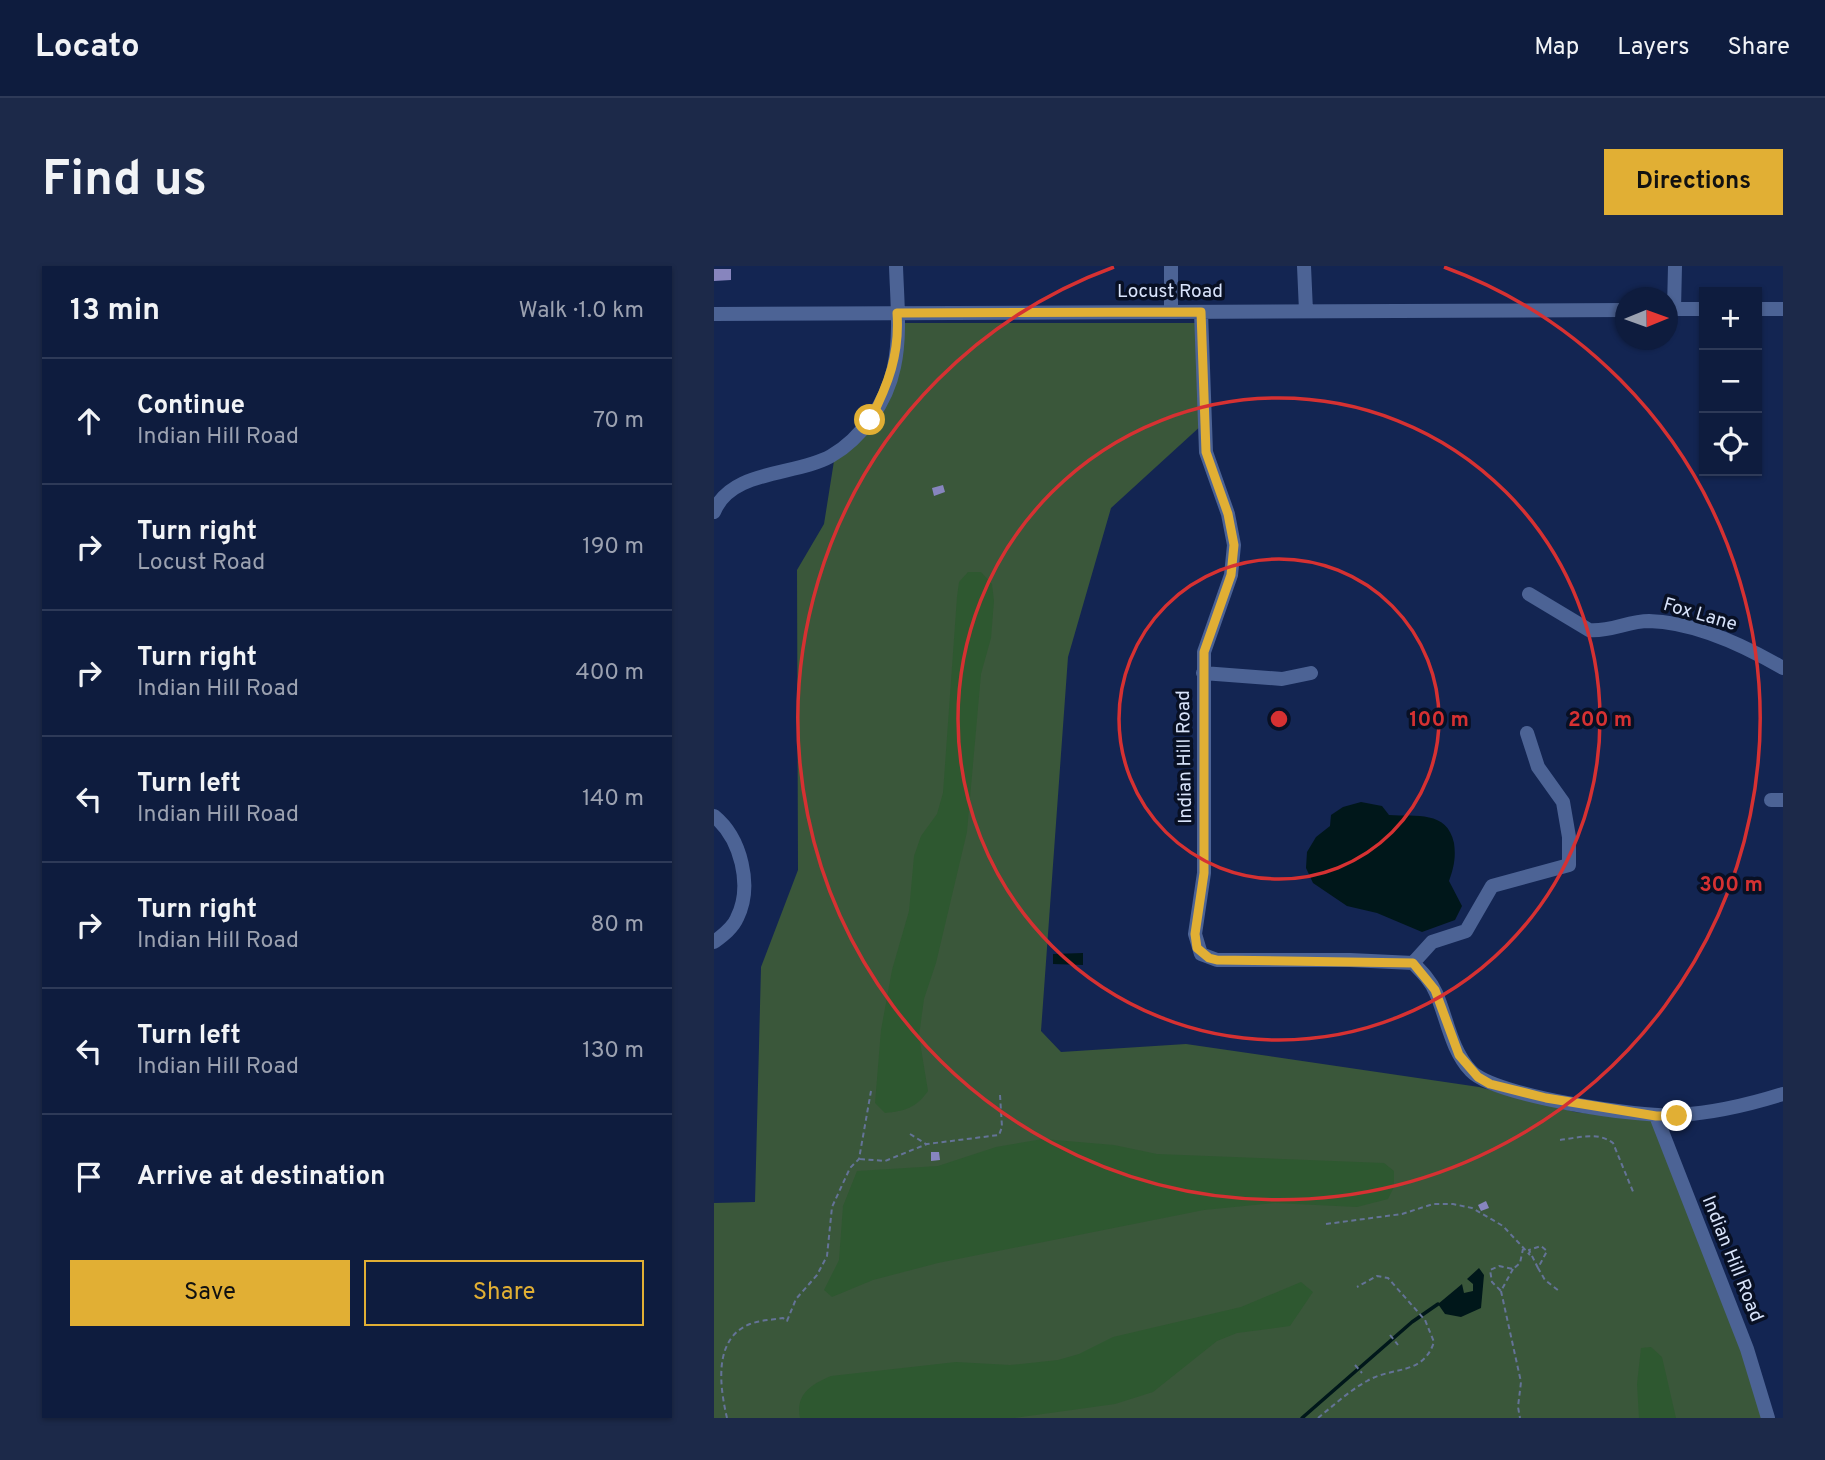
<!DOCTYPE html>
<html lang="en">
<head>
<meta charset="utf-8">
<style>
  :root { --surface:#0e1c3e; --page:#1c2949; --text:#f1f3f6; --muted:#9ba1b0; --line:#2e3a58; --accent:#e1af34 }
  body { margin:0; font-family:Overpass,sans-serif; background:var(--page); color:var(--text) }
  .controls { position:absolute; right:21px; top:21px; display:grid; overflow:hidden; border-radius:0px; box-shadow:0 2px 5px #0004 }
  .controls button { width:63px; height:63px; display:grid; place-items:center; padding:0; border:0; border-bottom:2px solid var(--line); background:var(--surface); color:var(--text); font:35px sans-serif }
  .compass { position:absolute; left:901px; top:21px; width:63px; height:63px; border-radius:50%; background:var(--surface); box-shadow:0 2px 5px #0004; rotate:89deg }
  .stop { position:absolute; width:21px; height:21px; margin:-16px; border:5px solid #e1af34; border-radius:50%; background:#fff }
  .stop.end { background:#e1af34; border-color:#fff; box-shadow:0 2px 7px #0008 }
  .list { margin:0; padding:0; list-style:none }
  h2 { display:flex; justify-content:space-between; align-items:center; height:91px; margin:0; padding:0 28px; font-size:30px }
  h2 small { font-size:23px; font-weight:400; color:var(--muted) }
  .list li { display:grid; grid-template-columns:46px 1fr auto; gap:21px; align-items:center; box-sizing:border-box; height:126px; padding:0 28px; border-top:2px solid var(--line) }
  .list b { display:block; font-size:26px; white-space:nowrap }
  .list p { margin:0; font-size:23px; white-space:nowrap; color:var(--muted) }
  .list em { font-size:23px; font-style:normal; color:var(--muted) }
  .actions { display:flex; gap:14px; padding:21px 28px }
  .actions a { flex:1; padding:16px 0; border:2px solid var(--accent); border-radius:0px; text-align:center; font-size:24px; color:var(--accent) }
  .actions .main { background:var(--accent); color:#111 }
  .icon { flex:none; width:38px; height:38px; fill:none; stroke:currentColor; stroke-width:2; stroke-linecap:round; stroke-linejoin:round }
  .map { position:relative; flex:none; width:1069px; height:1152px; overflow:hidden; border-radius:0px }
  header { display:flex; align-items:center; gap:42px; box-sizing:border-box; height:98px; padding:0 35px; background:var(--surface); border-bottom:2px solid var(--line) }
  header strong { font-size:33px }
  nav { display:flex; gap:38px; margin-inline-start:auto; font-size:24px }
  .intro { display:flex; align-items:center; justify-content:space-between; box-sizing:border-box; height:168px; padding:0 42px }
  h1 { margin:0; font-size:49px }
  .button { padding:18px 32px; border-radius:0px; background:var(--accent); color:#111; font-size:24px; font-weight:700 }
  main { display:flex; gap:42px; padding:0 42px }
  aside { flex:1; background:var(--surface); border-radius:0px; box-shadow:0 2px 5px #0004 }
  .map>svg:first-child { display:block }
  .green { fill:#3a573a }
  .forest { fill:#2e5830 }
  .water { fill:#00171a }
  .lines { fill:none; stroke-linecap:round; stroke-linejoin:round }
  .stream { stroke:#00171a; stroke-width:3.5 }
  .building { fill:#8785be }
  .path { stroke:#647397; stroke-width:2; stroke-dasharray:5 3.5; stroke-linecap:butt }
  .minor { stroke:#4c6395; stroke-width:14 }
  .route { stroke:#e1af34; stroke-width:9 }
  .ring { fill:none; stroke:#d63132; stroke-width:3.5 }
  .labels { text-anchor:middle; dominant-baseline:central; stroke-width:7; stroke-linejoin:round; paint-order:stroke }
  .street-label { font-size:19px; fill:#d8e3fa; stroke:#081024 }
  .centre { fill:#d63132; stroke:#081024; stroke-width:3.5 }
  .ring-label { font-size:21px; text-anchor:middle; font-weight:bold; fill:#d63132; stroke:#081024; stroke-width:7; stroke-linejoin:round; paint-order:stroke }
</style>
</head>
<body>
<header>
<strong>Locato</strong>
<nav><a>Map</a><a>Layers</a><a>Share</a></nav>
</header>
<div class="intro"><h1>Find us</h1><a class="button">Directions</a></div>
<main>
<aside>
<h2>13 min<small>Walk · 1.0 km</small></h2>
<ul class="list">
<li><svg class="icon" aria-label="ahead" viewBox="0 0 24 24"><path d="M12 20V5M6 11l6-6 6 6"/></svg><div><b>Continue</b><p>Indian Hill Road</p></div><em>70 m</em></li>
<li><svg class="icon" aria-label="right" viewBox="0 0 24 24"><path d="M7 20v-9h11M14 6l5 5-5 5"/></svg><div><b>Turn right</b><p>Locust Road</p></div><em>190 m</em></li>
<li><svg class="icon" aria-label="right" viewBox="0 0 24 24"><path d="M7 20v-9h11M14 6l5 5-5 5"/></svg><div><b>Turn right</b><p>Indian Hill Road</p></div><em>400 m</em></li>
<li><svg class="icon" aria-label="left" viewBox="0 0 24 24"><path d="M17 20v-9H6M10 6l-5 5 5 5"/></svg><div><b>Turn left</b><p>Indian Hill Road</p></div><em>140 m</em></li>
<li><svg class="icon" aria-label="right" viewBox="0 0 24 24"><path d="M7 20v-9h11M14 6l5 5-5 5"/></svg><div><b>Turn right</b><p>Indian Hill Road</p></div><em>80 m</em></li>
<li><svg class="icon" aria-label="left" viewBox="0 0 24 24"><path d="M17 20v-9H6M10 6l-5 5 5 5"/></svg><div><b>Turn left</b><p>Indian Hill Road</p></div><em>130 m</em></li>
<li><svg class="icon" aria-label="arrive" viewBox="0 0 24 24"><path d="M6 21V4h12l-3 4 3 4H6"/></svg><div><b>Arrive at destination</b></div></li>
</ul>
<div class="actions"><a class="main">Save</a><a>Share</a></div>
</aside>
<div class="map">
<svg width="1069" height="1152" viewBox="0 0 1069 1152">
  <rect width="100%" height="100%" fill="#132552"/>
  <path class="green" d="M189,57H483L489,158L397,242L354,391L327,765L347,786L472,778L765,821L861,846L938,855L1030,1092L1049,1152H0V937L41,936L47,701L84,604L83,304L110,258L120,195L151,168Z"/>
  <path class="forest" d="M254,306H267L278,318L280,335L277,372L267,408L253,566L222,697L210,733L205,770L214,825C202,842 191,845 171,847L161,837L167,764L178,704L195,645L200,590L207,570L223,548L229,527L243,331L245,316Z
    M329,873L400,879L443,888L670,897L680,905V921L674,933L643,941L561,937L490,944L224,997L159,1014L118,1031L110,1024L125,994L129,940L143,905L224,900L282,881Z
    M587,1016L599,1026L576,1060L523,1067L503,1075L439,1126L401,1138L300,1152H86C81,1128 98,1118 117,1110L242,1096L296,1099L344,1094L365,1088L399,1071L527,1041Z
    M937,1081L948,1091L962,1152H925L923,1118L927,1082Z"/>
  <path class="water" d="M647,536L668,540L675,549C702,551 733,544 740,577C742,591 740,601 735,615L748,640L741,654L708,666L663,647L633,640L599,617L592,602L593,586L602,571L616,560L617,549L629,541Z
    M369,687V699L339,698V688Z
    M765,1002L770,1009L767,1042L747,1051L731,1048L724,1038L748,1018L750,1027L759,1025V1018L753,1013Z"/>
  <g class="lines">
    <path class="stream" d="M588,1152L698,1056L724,1038"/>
  </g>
  <path class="building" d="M0,3H17V14L0,15Z
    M229,219L231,226L220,230L218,222Z
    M217,886H225L226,894L217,895Z
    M772,935L775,942L767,945L764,939Z"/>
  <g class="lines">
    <path class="path" d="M196,868L212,878
      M846,874C864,872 883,865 899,877L920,928
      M146,893L171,895L213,878L285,869L288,861L286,829
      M612,958L688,948L719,938H739L758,942L789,960L816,989
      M824,1002L815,984L827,980L833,985L824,1002L831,1014L845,1025
      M799,1003L787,1025L778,1016L776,1004L785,1000L799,1003L806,997L809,983
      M787,1025L807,1116L804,1141L806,1152
      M676,1069L684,1079
      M641,1099L648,1107
      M13,1152C5,1118 0,1072 36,1058C47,1054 58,1054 69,1052L73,1055L82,1033L103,1009L113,990L118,941L136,902L145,893L157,825
      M604,1152C620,1139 635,1125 653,1115C678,1100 709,1110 720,1076L711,1054L674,1012L663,1010L643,1021"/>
    <path class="minor" d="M590,0L592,45
      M954,43H990
      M960,43L961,0
      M1043,43H1069
      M457,46V0
      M487,46L492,186L514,248L520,279L517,309L490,386V607L481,668L487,688L503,694H636L699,697C708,706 717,715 722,727C733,752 737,784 757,805C780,830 927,852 964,849C1000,847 1034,839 1069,828
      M0,48L912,44
      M0,246C17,203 82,210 117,190C147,173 173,136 180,101C187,69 183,33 182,0
      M815,328L875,364C896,366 914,355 935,355C979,356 1031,380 1069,402
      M489,407L568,413L597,407
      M1057,534H1069
      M0,550C27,572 39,620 23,652C19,662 8,670 0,676
      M699,697L718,676L752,665L778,620L855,599V571L849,536L824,501L813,467
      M942,850L1033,1083L1054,1152"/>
  </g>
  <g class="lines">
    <path class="route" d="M156,154C174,119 186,88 183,47L487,46L492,186L514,248L520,279L517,309L490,386V607L481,668L483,682L495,692L503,694L699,697L721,724L745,789L764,811L776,818L832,832L942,850H963"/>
  </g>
  <g class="ring">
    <circle cx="565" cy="453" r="160"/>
    <circle cx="565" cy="453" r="321"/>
    <path d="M730 1A481 481 0 1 1 400 1"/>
  </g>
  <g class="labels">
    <g class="street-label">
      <text x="456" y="26">Locust Road</text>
      <text transform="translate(986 349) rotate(16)">Fox Lane</text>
      <text transform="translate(471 491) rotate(-91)">Indian Hill Road</text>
      <text transform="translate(1018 993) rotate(68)">Indian Hill Road</text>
    </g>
  </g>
  <circle cx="565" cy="453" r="10" class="centre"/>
  <g class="ring-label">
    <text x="725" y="460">100 m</text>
    <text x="886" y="460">200 m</text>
    <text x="1017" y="625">300 m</text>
  </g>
</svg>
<div class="controls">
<button>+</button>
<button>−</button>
<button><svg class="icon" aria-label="locate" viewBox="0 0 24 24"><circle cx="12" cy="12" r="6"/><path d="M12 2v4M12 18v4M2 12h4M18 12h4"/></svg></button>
</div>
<svg class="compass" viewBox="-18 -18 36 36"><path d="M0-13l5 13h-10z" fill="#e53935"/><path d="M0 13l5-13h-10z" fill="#9ba1b0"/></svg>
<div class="stop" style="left:156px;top:154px"></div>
<div class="stop end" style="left:963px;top:850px"></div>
</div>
</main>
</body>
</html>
